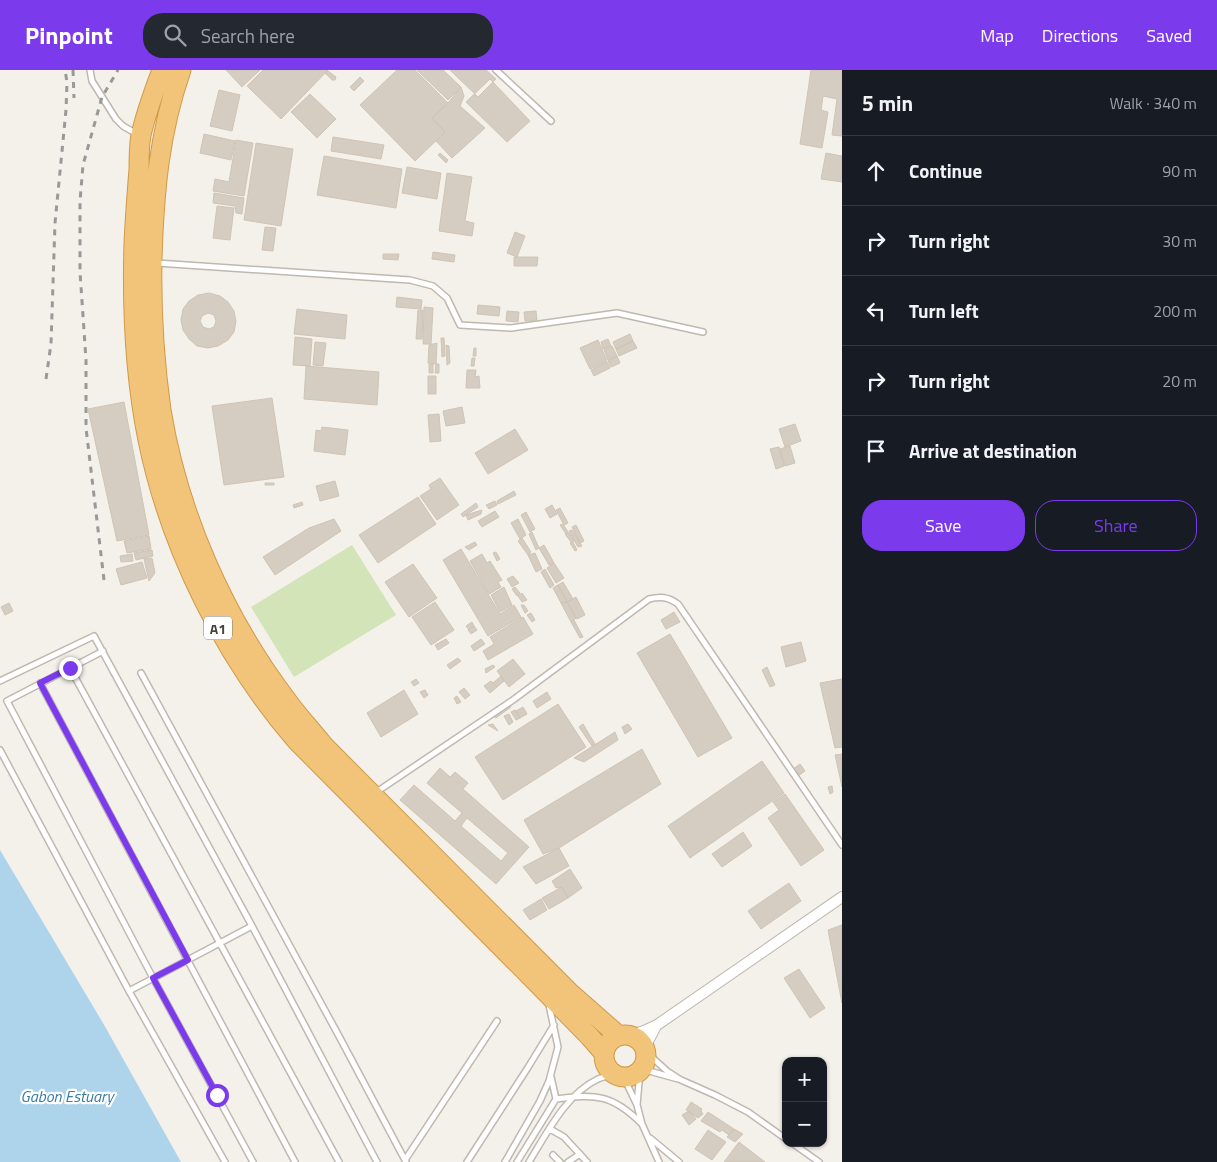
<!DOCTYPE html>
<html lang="en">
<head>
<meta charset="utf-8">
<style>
  :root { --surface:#171b24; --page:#242831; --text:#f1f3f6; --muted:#9ea1a6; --line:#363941; --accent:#7c3aed }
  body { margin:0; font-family:"Titillium Web",sans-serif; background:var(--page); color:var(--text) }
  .controls { position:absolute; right:15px; bottom:15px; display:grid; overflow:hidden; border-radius:10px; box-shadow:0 1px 4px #0004 }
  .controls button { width:45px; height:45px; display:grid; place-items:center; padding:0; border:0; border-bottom:1px solid var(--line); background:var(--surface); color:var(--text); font:25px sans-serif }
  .stop { position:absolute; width:15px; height:15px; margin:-11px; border:4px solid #7c3aed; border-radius:50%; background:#fff }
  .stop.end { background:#7c3aed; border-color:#fff; box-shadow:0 1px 5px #0008 }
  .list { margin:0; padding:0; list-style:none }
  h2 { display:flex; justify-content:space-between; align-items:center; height:65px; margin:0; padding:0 20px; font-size:21px }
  h2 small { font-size:16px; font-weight:400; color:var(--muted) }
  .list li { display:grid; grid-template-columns:32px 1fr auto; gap:15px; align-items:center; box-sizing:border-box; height:70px; padding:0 20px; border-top:1px solid var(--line) }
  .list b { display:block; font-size:19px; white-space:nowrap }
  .list em { font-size:16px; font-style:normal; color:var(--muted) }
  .actions { display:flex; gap:10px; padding:15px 20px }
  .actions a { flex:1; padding:11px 0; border:1px solid var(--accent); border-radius:20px; text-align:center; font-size:18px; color:var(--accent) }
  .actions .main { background:var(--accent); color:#fff }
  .icon { flex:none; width:28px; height:28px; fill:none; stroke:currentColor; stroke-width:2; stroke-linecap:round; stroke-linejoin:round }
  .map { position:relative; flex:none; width:842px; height:1092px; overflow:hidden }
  header { display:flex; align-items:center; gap:30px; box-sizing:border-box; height:70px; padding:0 25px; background:var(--accent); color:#fff }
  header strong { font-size:24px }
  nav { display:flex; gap:28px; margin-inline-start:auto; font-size:18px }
  .search { width:350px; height:45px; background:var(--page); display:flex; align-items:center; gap:12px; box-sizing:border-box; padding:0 18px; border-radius:20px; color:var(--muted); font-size:19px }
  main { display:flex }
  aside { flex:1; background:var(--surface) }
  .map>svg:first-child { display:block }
  .green { fill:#d2e4b8 }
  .water { fill:#aed4eb }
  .building { fill:#d5cdc2; stroke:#cfc4b5; fill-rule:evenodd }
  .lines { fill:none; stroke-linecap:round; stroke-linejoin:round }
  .lane-casing { stroke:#bfb8af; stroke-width:8 }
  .street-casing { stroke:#bfb8af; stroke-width:12 }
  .highway-casing { stroke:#d09949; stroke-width:21 }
  .lane { stroke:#fff; stroke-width:5 }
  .street { stroke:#fff; stroke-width:10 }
  .highway { stroke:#f1c479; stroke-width:19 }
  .rail { stroke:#999; stroke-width:3; stroke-dasharray:6 6; stroke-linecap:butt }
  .route { stroke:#7c3aed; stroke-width:6 }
  .labels { text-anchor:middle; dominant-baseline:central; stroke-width:4.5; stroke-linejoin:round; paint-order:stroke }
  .shield { fill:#fff; stroke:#7f7b75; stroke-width:1 }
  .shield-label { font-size:14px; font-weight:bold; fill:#48423a }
  .water-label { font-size:16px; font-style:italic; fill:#397ba3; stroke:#fff }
</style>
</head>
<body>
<header>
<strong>Pinpoint</strong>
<div class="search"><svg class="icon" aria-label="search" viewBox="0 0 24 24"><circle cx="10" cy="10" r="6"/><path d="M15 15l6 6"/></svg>Search here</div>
<nav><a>Map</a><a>Directions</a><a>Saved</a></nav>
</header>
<main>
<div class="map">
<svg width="842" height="1092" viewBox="0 0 842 1092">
  <rect width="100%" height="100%" fill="#f4f1eb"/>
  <path class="green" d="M352,475L396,545L294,607L251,537Z"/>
  <path class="water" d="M0,780L103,953L181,1092H0Z"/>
  <path class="building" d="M226,0H260L242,17Z
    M263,0H328L281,49L247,16Z
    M397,0H415L448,33L432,48L445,62L415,91L360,35Z
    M417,0H443L461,17L448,30Z
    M450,0H486L496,9L478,27Z
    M811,0H842V66L832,65L837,29L823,26L821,40L828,42L822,78L800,74Z
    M328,1L336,7L335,10H332L325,3Z
    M360,7L364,11L354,21L350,17Z
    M490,9L530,51L507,72L466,32Z
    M461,17L464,26L460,36L485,58L452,88L436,71L445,62L432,48L448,33Z
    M219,20L240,25L232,61L210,56Z
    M310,24L336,49L317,68L291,42Z
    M204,64L235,71L231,90L200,83Z
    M333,67L384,75L381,89L331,81Z
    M236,70L253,73L244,126L213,121L215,109L229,112Z
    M256,73L293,79L281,156L244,150Z
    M440,83L448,90L446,93L438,85Z
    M826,83L842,86V112L821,109Z
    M324,86L402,99L396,138L317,125Z
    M407,97L441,103L437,129L402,123Z
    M447,103L472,107L465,151L474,153L472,166L439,161Z
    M214,123L244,128L242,144L236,143L235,136L213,133Z
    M217,136L234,138L230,170L213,168Z
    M265,157L276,158L273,181L262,180Z
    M515,162L525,166L517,187L507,183Z
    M433,182L455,185L454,192L432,189Z
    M383,184H399L398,190L383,189Z
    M514,187H538L537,196H514Z
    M209,223L220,226L228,232L234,241L236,251L234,262L228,270L218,276L208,278L197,276L189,269L183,260L181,250L183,239L189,231L198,225ZM208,243L214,245L216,251L214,257L209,259L203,257L200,251L202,246Z
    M397,227L422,230L421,239L396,237Z
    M478,235L500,237L499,246L477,244Z
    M424,237L433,238L431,274H423Z
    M297,239L347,245L345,269L294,264Z
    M418,240H423L422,269H416Z
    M507,241L519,242L518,252L506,251Z
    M536,241L537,250L525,251L524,242Z
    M630,264L633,271L616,279L613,272Z
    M295,267L312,269L310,296L293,295Z
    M441,268H444L445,286L442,287Z
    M608,269L611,276L603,279L601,272Z
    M598,270L607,291L590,299L580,278Z
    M633,271L637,278L619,286L616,279Z
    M315,272L326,273L323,296L313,295Z
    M437,273L436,294L428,293L429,275Z
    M446,275L449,276L450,293L447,295Z
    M612,276L617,286L608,290L604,280Z
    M474,278H476V286H473Z
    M617,286L620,293L611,297L608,291Z
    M472,288H475L474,296H471Z
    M607,292L610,298L594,306L591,300Z
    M429,294H433V303H429Z
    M436,294H439V303H435Z
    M306,296L379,302L377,335L304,329Z
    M467,300H476L475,307L479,306L480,318H466Z
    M428,306H436V324H428Z
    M272,328L284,407L224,415L212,336Z
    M124,332L149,465L117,471L88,339Z
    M462,337L465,353L446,356L443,341Z
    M439,344L441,371L430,372L428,345Z
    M795,354L801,371L785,377L779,359Z
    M322,357L348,360L345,385L314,381L316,360L321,361Z
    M515,359L528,380L488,404L475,383Z
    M790,376L795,393L785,396L780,379Z
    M779,377L784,396L776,399L770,379Z
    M440,408L459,435L437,450L420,426L431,419L429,415Z
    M335,411L339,426L320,431L316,416Z
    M265,413H274V415H265Z
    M514,421L516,425L498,434L497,431Z
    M418,427L436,454L378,493L359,465Z
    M495,431L497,435L489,439L486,435Z
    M302,432L303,435L294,438L293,435Z
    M476,433L478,437L463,447L461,444Z
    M552,435L557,444L550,448L545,439Z
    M560,438L568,453L564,455L556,440Z
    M482,440L481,444L468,450L466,445Z
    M495,441L499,447L482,457L478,451Z
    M526,442L535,459L530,462L521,445Z
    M334,449L341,461L275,505L263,487L309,458Z
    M518,449L526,465L520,469L511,453Z
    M563,454L568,462L566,464L560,455Z
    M576,455L584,471L580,473L572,457Z
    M572,460L582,476L578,477L569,461Z
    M532,462L539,478L536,480L529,464Z
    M568,462L574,471L571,472L565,464Z
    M149,466L151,479L127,483L124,471Z
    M522,468L531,482L528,485L518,471Z
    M475,472L477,475L469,480L465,477Z
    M573,472L577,480L575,481L570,473Z
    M544,475L554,493L549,495L539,478Z
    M461,479L500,544L514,535L521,547L488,566L443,490Z
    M152,480L153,486L136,490L134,483Z
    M496,482L500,489L497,491L493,483Z
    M535,483L542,499L536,502L528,485Z
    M132,484L133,491L121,492L120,486Z
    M482,484L487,493L490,491L502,510L498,512L501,517L489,524L470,491Z
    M152,488L155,503L149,511L144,489Z
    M142,492L147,508L121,515L116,499Z
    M554,493L564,508L556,513L547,498Z
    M413,494L437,528L409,547L385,512Z
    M545,499L554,515L550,518L541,502Z
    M513,506L519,513L512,517L507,509Z
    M563,512L573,529L568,532L558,515Z
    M558,515L567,532L561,533L553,518Z
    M504,517L512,535L500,542L491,525Z
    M515,517L520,523L517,526L512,519Z
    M522,523L527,530L522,532L518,526Z
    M576,527L585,545L577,549L567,532Z
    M435,532L454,560L431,575L412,547Z
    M567,532L576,548L571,552L561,533Z
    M9,533L13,541L5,545L1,537Z
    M521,535H524L528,541L525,543Z
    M674,542L680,552L666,559L661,550Z
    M531,543L535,550L532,552L527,545Z
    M523,547L533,564L488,590L483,581L494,574L490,567Z
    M574,550L583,567L580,568L571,552Z
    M472,552L474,556L469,560L466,556Z
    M474,556L477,560L471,564L468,560Z
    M670,564L732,668L698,687L637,583Z
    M446,569L449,573L438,580L435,575Z
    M481,569L485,574L474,581L471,576Z
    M801,572L806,591L786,597L781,577Z
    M458,588L461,591L450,599L447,595Z
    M513,589L525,604L509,617L497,601Z
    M493,595L495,597L486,603L485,599Z
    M767,597L775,615L770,617L762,600Z
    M501,606L504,611L497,617L493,613Z
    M416,609L419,613L414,616L411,612Z
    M842,609V677L835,678L820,613Z
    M491,611L497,617L490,623L484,616Z
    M464,618L470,625L465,629L459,622Z
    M404,620L418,644L381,667L367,643Z
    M425,620L428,625L424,628L420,622Z
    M547,622L551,629L537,638L533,631Z
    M457,626L461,632L457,634L454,628Z
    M558,634L586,677L503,730L475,687Z
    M509,635L511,637L496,648L493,646Z
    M523,637L527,644L520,648L516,641Z
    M515,640L520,648L516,650L511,642Z
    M509,644L513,652L509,655L504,646Z
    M493,654L498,661L488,655Z
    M583,654L595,674L592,676L579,657Z
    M628,654L632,659L625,664L622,657Z
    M615,662L618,670L584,692L574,688Z
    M642,679L661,714L559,778L543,784L524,750Z
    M842,684V717L835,685Z
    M762,691L784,723L690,788L668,756Z
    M800,694L805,701L798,706L793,699Z
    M440,698L450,707L455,702L468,713L463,719L529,777L496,814L400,730L414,715L455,751L462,743L427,713ZM467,748L508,783L501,791L461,756Z
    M832,716L833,722L830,724L828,717Z
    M785,724L824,780L801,796L768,748L779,740L773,732Z
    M743,762L752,776L722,797L712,784Z
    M559,778L569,796L536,814L523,797Z
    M570,799L582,818L568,828L562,817L556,818L552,811Z
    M789,813L801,831L761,859L748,841Z
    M562,817L568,828L549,839L542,828Z
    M541,829L547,840L530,850L523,840Z
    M842,855V933L828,860Z
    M799,899L825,938L810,948L784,908Z
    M691,1032L702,1039L701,1041L703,1044L698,1048L686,1040Z
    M689,1041L696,1049L689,1055L682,1045Z
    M708,1042L734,1059L729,1065L722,1060L720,1062L701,1051Z
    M734,1059L743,1064L735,1072L727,1067Z
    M708,1060L726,1072L712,1090L695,1079Z
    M739,1072L765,1092H724Z"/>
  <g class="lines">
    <defs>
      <path id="lane" d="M90,0L92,11L116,49L123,56L137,64
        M496,0L551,51
        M157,193L410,210L433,216L447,228L460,255L511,258L617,243L703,262
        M103,581L7,631L153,908L253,1092
        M70,598L339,1092
        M141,603L340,968L406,1092
        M0,611L94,566L252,856L377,1092
        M40,613L295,1092
        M0,680L129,921L252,856
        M375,723L513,630L649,529C661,526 668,527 678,534L842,775
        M129,921L225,1092
        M645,981L667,1001L681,1010L715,1025L748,1042L786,1069
        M642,999L678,1009
        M551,1007L556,1029
        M624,1008L637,1035L640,1001
        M637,1035L642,1054L659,1092
        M550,1059L564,1067L587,1092
        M650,1068L679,1092
        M792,1073L819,1092
        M553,1085L560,1092
        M405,1090L497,951
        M467,1092L527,999L554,955
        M505,1092L540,1031L549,1011L558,977L549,935
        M517,1092L556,1029C596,1024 612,1024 642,1054
        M529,1092C547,1063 566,1024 598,1009C603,1007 608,1006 613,1004
        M568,1092L580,1084"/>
      <path id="street" d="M628,966L644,961L657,955L842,827
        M644,979L656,956"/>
      <path id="highway" d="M162,0C154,21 146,43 141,65C139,76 139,88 139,99C137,124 135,149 134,174C132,239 135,306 148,370C170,478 225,588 297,671L544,920L590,967L604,983
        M181,0C159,63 154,123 152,189C151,240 154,290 161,340C178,444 224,548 288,632C299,647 312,661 324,676L570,923L619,966
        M604 986a21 21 0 1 1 42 0a21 21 0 1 1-42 0Z"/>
    </defs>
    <use href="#lane" class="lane-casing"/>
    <use href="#street" class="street-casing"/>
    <use href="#highway" class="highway-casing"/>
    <use href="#lane" class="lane"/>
    <use href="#street" class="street"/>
    <use href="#highway" class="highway"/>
    <path class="rail" d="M73,0L74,28
      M46,309L51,274L55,153L66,40L67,12L65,0
      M104,510L86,358V290L80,202V131L83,95L102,27L118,0"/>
  </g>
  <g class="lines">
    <path class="route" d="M70,598L40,613L188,890L153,908L217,1025"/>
  </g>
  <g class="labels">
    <rect class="shield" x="204" y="546.5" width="28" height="23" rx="4"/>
    <g class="shield-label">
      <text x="218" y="558">A1</text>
    </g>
    <g class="water-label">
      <text x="67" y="1026">Gabon Estuary</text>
    </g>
  </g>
</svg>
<div class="controls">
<button>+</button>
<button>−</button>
</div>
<div class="stop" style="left:217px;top:1025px"></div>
<div class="stop end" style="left:70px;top:598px"></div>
</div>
<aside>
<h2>5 min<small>Walk · 340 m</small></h2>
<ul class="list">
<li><svg class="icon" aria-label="ahead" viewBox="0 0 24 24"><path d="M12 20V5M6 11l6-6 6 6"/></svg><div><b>Continue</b></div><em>90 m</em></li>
<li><svg class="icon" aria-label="right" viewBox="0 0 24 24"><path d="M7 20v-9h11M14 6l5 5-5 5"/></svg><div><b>Turn right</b></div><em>30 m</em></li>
<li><svg class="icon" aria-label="left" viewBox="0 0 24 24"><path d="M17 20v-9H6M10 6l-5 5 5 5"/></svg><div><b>Turn left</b></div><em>200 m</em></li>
<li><svg class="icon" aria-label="right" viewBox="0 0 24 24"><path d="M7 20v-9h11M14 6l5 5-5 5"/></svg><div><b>Turn right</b></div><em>20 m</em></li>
<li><svg class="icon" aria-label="arrive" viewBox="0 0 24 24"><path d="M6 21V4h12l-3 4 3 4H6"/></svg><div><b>Arrive at destination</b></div></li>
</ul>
<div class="actions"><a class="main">Save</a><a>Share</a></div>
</aside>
</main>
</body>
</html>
